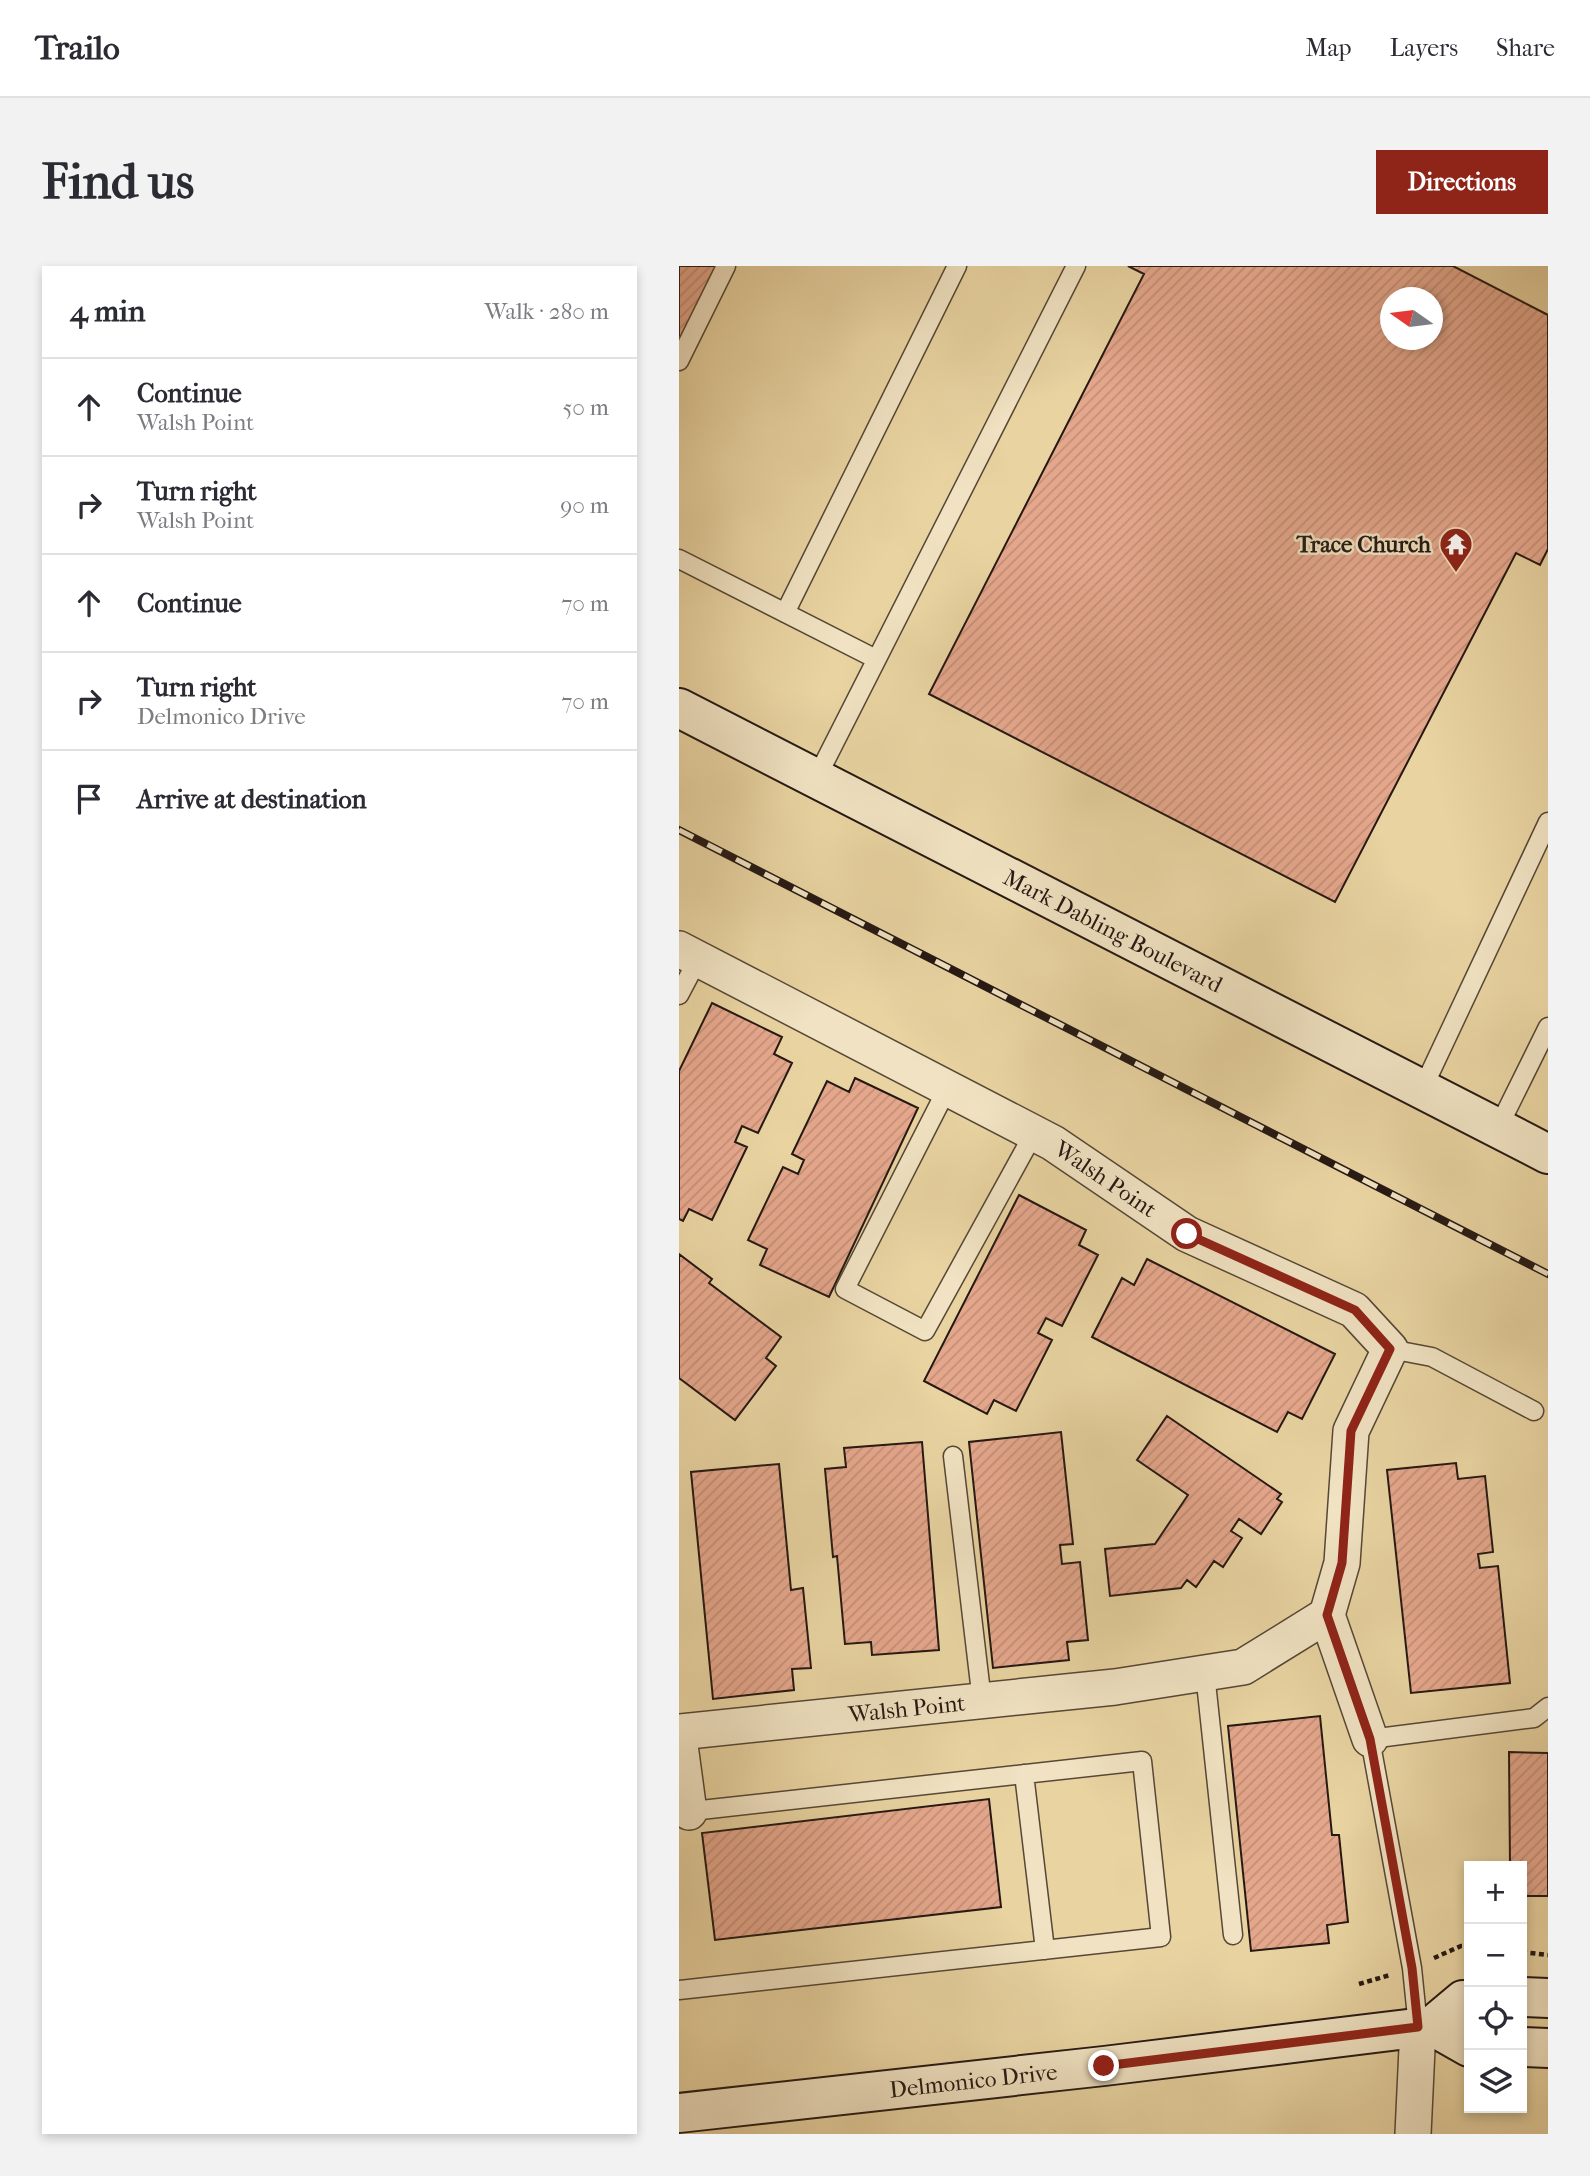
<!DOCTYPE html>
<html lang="en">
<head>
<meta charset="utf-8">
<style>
  :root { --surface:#fff; --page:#f2f2f3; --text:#2b2b33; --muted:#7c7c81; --line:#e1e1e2; --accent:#8f2418 }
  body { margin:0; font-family:"IM FELL French Canon",serif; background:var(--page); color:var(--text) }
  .controls { position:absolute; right:21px; bottom:21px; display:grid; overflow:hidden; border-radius:0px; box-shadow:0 4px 10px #0003 }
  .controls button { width:63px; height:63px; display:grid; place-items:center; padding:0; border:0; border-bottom:2px solid var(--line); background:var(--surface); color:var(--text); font:35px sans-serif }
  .compass { position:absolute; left:701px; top:21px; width:63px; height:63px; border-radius:50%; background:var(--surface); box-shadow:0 4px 10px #0003; rotate:284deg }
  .stop { position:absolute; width:21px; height:21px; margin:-16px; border:5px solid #8f2418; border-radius:50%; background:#fff }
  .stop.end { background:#8f2418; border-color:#fff; box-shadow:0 2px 7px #0008 }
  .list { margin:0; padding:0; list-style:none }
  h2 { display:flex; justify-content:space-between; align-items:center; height:91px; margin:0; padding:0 28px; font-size:30px }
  h2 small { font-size:23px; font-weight:400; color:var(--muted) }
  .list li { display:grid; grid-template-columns:46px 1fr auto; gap:21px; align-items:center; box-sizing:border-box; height:98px; padding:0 28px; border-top:2px solid var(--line) }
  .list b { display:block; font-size:26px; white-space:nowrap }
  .list p { margin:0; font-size:23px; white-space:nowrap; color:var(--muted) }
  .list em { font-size:23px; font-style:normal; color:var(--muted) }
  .icon { flex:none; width:38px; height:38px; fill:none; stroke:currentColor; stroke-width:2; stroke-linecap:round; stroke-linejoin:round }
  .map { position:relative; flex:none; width:869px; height:1868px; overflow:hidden; border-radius:0px }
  header { display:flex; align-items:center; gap:42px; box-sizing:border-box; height:98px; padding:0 35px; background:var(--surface); border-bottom:2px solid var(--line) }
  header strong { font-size:33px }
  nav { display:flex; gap:38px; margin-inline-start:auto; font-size:24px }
  .intro { display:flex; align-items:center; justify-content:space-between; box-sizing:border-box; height:168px; padding:0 42px }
  h1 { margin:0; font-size:49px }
  .button { padding:18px 32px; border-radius:0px; background:var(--accent); color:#fff; font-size:24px; font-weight:700 }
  main { display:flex; gap:42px; padding:0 42px }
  aside { flex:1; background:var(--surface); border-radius:0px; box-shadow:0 4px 10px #0003 }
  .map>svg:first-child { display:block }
  .building { fill:url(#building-hatch); stroke:#251813; stroke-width:2; fill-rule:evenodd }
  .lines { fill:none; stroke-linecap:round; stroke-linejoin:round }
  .lane-casing { stroke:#564736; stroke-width:21 }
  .street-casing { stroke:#564736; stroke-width:38 }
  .secondary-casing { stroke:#251813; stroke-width:42 }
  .path { stroke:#251813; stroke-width:4.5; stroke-dasharray:5 3.5; stroke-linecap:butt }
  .lane { stroke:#f0e2c2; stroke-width:18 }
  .street { stroke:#f0e2c2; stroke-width:35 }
  .secondary { stroke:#f0e2c2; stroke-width:38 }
  .rail-casing { stroke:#251813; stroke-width:8 }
  .rail { stroke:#f0e2c2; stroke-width:5; stroke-dasharray:16; stroke-linecap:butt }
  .route { stroke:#8f2418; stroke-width:9 }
  .labels { text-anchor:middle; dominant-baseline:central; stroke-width:5; stroke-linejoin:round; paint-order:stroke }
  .poi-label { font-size:23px; font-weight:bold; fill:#251813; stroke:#f0e2c2; text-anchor:end }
  .street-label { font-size:23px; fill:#251813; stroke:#f0e2c2 }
</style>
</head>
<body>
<header>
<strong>Trailo</strong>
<nav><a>Map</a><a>Layers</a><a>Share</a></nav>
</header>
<div class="intro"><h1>Find us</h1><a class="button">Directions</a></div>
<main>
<aside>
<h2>4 min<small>Walk · 280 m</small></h2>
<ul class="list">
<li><svg class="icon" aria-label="ahead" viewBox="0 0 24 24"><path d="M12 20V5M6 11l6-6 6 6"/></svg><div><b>Continue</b><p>Walsh Point</p></div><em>50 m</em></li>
<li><svg class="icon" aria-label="right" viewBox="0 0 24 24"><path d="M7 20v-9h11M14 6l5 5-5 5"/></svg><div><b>Turn right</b><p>Walsh Point</p></div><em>90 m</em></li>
<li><svg class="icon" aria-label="ahead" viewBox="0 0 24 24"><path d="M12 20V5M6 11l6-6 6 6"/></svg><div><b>Continue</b></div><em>70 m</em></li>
<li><svg class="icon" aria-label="right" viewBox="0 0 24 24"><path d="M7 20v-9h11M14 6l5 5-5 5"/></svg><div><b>Turn right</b><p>Delmonico Drive</p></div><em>70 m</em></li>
<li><svg class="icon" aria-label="arrive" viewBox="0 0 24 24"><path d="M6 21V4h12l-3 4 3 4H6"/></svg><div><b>Arrive at destination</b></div></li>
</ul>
</aside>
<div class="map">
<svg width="869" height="1868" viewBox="0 0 869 1868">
  <defs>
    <pattern id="building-hatch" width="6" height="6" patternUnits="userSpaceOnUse" patternTransform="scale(1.75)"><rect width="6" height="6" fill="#e5a78c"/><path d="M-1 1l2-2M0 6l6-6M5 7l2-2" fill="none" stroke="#c48f78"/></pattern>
  </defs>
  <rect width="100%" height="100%" fill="#e8d3a1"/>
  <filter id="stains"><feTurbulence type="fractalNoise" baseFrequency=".00286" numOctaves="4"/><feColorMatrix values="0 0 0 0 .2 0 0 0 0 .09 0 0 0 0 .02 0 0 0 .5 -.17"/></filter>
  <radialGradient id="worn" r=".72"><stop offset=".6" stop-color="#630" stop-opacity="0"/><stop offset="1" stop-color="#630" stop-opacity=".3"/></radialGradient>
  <path class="building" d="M0,0H40L0,84Z
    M449,0H774L869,49V283L861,299L837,287L656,636L250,428L465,8ZM712,32H754V74H712Z
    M33,737L103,771L95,788L113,797L79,867L63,860L56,876L68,881L33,954L10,943L4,955L0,953V805Z
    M176,812L239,842L150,1031L81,999L88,983L69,974L104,901L119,908L125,894L113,888L148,815L170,826Z
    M340,929L407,964L400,979L419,989L383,1060L367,1052L359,1067L373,1074L337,1145L315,1134L308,1148L245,1115Z
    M0,988L33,1013L30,1017L102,1071L87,1092L97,1100L56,1154L0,1112Z
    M468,993L656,1088L623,1153L609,1146L598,1166L413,1071L443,1012L455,1019Z
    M488,1150L602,1228L598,1233L603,1236L582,1268L560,1253L552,1265L563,1272L544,1301L535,1295L517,1321L508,1314L502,1322L431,1330L426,1283L476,1278L509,1229L458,1194Z
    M382,1166L394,1278L381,1279L383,1298L401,1296L409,1374L388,1376L390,1394L314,1402L290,1176Z
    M243,1176L260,1384L193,1389L192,1376L166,1378L158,1290L154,1291L146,1203L167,1201L165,1182Z
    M777,1197L779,1213L806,1210L814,1286L799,1288L801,1302L819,1300L831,1417L732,1427L708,1204Z
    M100,1198L112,1324L124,1322L132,1402L113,1403L115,1424L34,1433L12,1206Z
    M641,1450L653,1569H660L669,1656L648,1659L650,1677L572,1685L549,1460Z
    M830,1486L869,1487V1630H843V1600H831Z
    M310,1533L322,1641L36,1674L23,1567Z"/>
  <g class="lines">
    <defs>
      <path id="lane" d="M0,95L47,0
        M0,293L197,393
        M106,347L278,0
        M138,511L397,0
        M0,729L19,693
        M269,821L166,1023L246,1065L355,867
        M743,824L869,556
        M819,862L869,761
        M711,1083L753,1091L855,1145
        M274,1190L303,1435
        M526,1407L554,1669
        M345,1508L366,1684
        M0,1724L482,1671L463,1495L4,1546
        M739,1761L733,1702L691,1473L855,1452L869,1441"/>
      <g id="street">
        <path id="s1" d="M0,683L374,877L508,968L675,1044L711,1083L672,1165L663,1297L648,1349L691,1473"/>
        <path id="s2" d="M0,1466L436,1421L564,1401L648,1349"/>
        <path d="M0,1472L10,1546"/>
        <path d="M734,1868L739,1761"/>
      </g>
      <g id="secondary">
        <path id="s3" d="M0,442L869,888"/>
        <path d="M843,1731L869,1732"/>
        <path d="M753,1760L790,1781"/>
        <path d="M843,1781L869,1782"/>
        <path id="s4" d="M0,1847L425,1800L753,1760L784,1734H790"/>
      </g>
    </defs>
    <use href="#lane" class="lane-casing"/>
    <use href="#street" class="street-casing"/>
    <use href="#secondary" class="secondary-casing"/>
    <path class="path" d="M843,1686L869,1689
      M755,1692L782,1680H790
      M680,1718L711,1709"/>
    <use href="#lane" class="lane"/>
    <use href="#street" class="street"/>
    <use href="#secondary" class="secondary"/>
    <defs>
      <path id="rail" d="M0,564L869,1008"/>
    </defs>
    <use href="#rail" class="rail-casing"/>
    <use href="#rail" class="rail"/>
  </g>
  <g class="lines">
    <path class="route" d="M425,1800L739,1761L733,1702L691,1473L648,1349L663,1297L672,1165L711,1083L676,1044L508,968"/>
  </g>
  <defs>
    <symbol id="temple-pin" viewBox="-11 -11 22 30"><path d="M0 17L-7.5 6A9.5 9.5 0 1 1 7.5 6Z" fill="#8f2418" stroke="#f0e2c2"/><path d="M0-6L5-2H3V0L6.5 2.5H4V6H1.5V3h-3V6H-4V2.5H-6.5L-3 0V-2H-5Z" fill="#fff"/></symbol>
  </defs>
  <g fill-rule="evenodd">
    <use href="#temple-pin" x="758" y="259" width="38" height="52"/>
  </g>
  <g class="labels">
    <g class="poi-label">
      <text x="752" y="278">Trace Church</text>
    </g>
    <g class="street-label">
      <text stroke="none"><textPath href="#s3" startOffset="488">Mark Dabling Boulevard</textPath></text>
      <text stroke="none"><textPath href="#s1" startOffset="485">Walsh Point</textPath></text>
      <text stroke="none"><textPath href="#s2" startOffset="229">Walsh Point</textPath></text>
      <text stroke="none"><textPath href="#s4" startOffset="296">Delmonico Drive</textPath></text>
    </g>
  </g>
  <rect width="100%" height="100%" filter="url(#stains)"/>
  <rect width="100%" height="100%" fill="url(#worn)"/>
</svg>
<div class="controls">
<button>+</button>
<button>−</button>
<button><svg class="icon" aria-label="locate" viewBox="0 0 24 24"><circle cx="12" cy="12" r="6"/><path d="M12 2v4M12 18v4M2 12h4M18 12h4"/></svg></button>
<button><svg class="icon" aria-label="layers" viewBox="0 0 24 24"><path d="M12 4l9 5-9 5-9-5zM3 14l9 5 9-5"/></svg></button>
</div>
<svg class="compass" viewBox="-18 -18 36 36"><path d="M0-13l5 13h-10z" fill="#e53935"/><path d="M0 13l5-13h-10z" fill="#7c7c81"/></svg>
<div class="stop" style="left:508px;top:968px"></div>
<div class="stop end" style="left:425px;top:1800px"></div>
</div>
</main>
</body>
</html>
